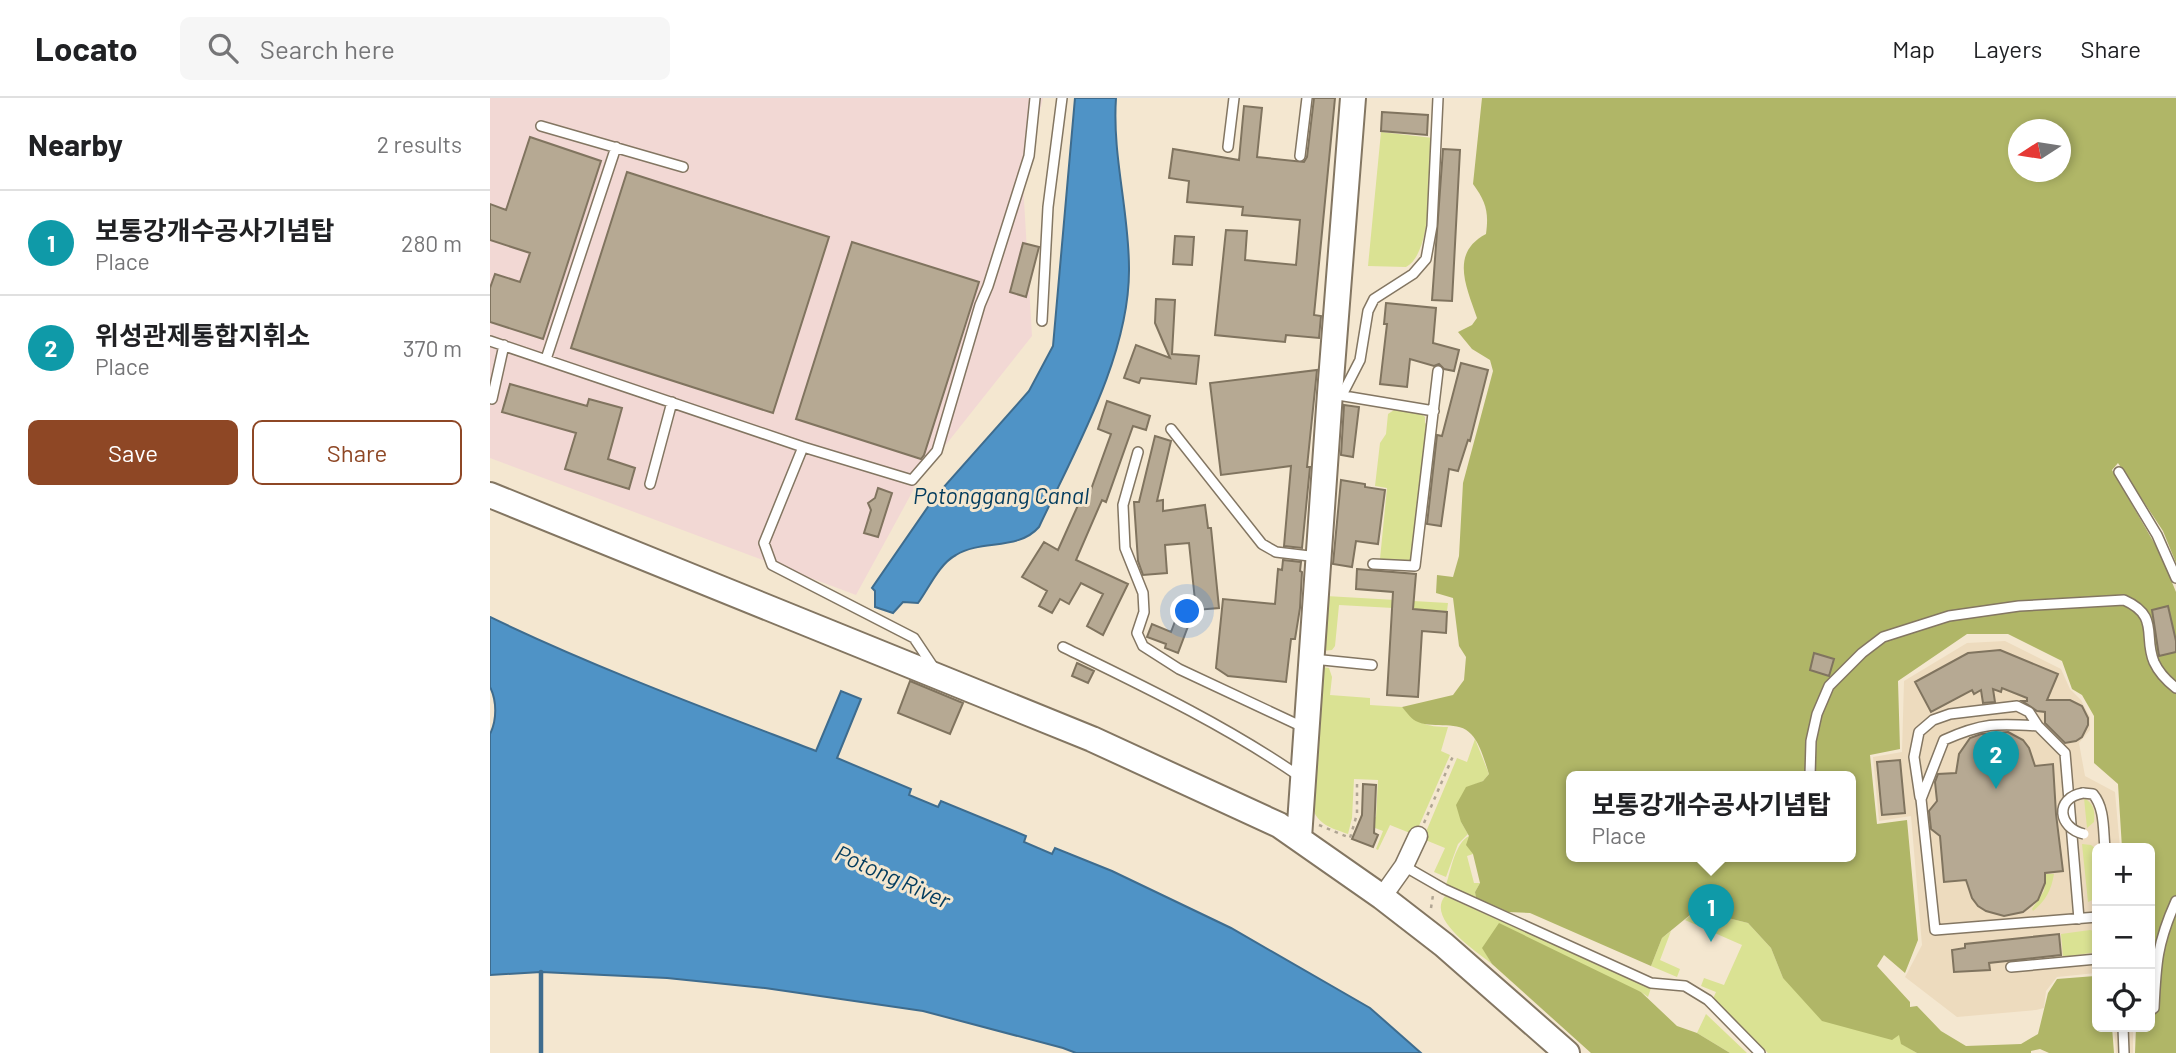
<!DOCTYPE html>
<html lang="en">
<head>
<meta charset="utf-8">
<style>
  :root { --surface:#fff; --page:#f6f6f6; --text:#202124; --muted:#757577; --line:#e0e0e0; --accent:#8e4725 }
  body { margin:0; font-family:Barlow,"Noto Sans KR",sans-serif; background:var(--page); color:var(--text) }
  .controls { position:absolute; right:21px; bottom:21px; display:grid; overflow:hidden; border-radius:10px; box-shadow:0 4px 10px #0003 }
  .controls button { width:63px; height:63px; display:grid; place-items:center; padding:0; border:0; border-bottom:2px solid var(--line); background:var(--surface); color:var(--text); font:35px sans-serif }
  .compass { position:absolute; left:1518px; top:21px; width:63px; height:63px; border-radius:50%; background:var(--surface); box-shadow:0 4px 10px #0003; rotate:258deg }
  .you { position:absolute; left:698px; top:514px; width:24px; height:24px; margin:-18px; border:5px solid #fff; border-radius:50%; background:#1a73e8; box-shadow:0 0 0 10px #1a73e833 }
  .badge { display:grid; place-items:center; width:46px; height:46px; border-radius:50%; background:var(--accent); color:#fff; font-size:23px; font-weight:700 }
  .pin { position:absolute; translate:-50% -58px; filter:drop-shadow(0 2px 4px #0008) }
  .pin::after { content:''; position:absolute; top:37px; width:24px; height:21px; background:inherit; clip-path:polygon(0 0,100% 0,50% 100%) }
  .popup { position:absolute; left:1076px; top:673px; width:290px; height:91px; box-sizing:border-box; display:grid; place-content:center; border-radius:10px; background:var(--surface); filter:drop-shadow(0 2px 5px #0005); font-size:23px; white-space:nowrap; color:var(--muted) }
  .popup b { font-size:26px; color:var(--text) }
  .popup::after { content:''; position:absolute; left:50%; top:100%; margin-left:-14px; border:14px solid transparent; border-top-color:var(--surface) }
  .list { margin:0; padding:0; list-style:none }
  h2 { display:flex; justify-content:space-between; align-items:center; height:91px; margin:0; padding:0 28px; font-size:30px }
  h2 small { font-size:23px; font-weight:400; color:var(--muted) }
  .list li { display:grid; grid-template-columns:46px 1fr auto; gap:21px; align-items:center; box-sizing:border-box; height:105px; padding:0 28px; border-top:2px solid var(--line) }
  .list b { display:block; font-size:26px; white-space:nowrap }
  .list p { margin:0; font-size:23px; white-space:nowrap; color:var(--muted) }
  .list em { font-size:23px; font-style:normal; color:var(--muted) }
  .actions { display:flex; gap:14px; padding:21px 28px }
  .actions a { flex:1; padding:16px 0; border:2px solid var(--accent); border-radius:10px; text-align:center; font-size:24px; color:var(--accent) }
  .actions .main { background:var(--accent); color:#fff }
  .icon { flex:none; width:38px; height:38px; fill:none; stroke:currentColor; stroke-width:2; stroke-linecap:round; stroke-linejoin:round }
  .map { position:relative; flex:none; width:1686px; height:955px; overflow:hidden }
  header { display:flex; align-items:center; gap:42px; box-sizing:border-box; height:98px; padding:0 35px; background:var(--surface); border-bottom:2px solid var(--line) }
  header strong { font-size:33px }
  nav { display:flex; gap:38px; margin-inline-start:auto; font-size:24px }
  .search { width:490px; height:63px; background:var(--page); display:flex; align-items:center; gap:18px; box-sizing:border-box; padding:0 24px; border-radius:10px; color:var(--muted); font-size:26px }
  main { display:flex }
  aside { flex:1; background:var(--surface) }
  .map>svg:first-child { display:block }
  .built { fill:#eddbbe }
  .industrial { fill:#f2d8d4 }
  .green { fill:#dae293 }
  .forest { fill:#b0b667; fill-rule:evenodd }
  .water { fill:#4f93c6; stroke:#3e6c8e; stroke-width:2 }
  .lines { fill:none; stroke-linecap:round; stroke-linejoin:round }
  .stream { stroke:#3e6c8e; stroke-width:4.5 }
  .building { fill:#b6a993; stroke:#80745f; stroke-width:2 }
  .lane-casing { stroke:#837662; stroke-width:12 }
  .street-casing { stroke:#837662; stroke-width:21 }
  .secondary-casing { stroke:#837662; stroke-width:28 }
  .path { stroke:#b0a593; stroke-width:2.5; stroke-dasharray:3.5 5; stroke-linecap:butt }
  .lane { stroke:#fff; stroke-width:9 }
  .street { stroke:#fff; stroke-width:18 }
  .secondary { stroke:#fff; stroke-width:24 }
  .lane-bridge-casing { stroke:#837662; stroke-width:12; stroke-linecap:butt }
  .lane-bridge { stroke:#fff; stroke-width:9 }
  .labels { text-anchor:middle; dominant-baseline:central; stroke-width:6; stroke-linejoin:round; paint-order:stroke }
  .water-label { font-size:23px; font-style:italic; fill:#023b5d; stroke:#f4e7d0 }
</style>
</head>
<body>
<header>
<strong>Locato</strong>
<div class="search"><svg class="icon" aria-label="search" viewBox="0 0 24 24"><circle cx="10" cy="10" r="6"/><path d="M15 15l6 6"/></svg>Search here</div>
<nav><a>Map</a><a>Layers</a><a>Share</a></nav>
</header>
<main>
<aside>
<h2>Nearby<small>2 results</small></h2>
<ul class="list">
<li><span class="badge" style="background:#0f9aa8">1</span><div><b>보통강개수공사기념탑</b><p>Place</p></div><em>280 m</em></li>
<li><span class="badge" style="background:#0f9aa8">2</span><div><b>위성관제통합지휘소</b><p>Place</p></div><em>370 m</em></li>
</ul>
<div class="actions"><a class="main">Save</a><a>Share</a></div>
</aside>
<div class="map">
<svg width="1686" height="955" viewBox="0 0 1686 955">
  <rect width="100%" height="100%" fill="#f4e7d0"/>
  <path class="built" d="M1515,543L1571,571L1580,591L1591,602L1600,619V632L1589,645L1595,678L1625,694L1630,750H1607V878L1606,875L1567,879L1556,893L1554,910L1546,912L1467,919L1415,879L1432,847L1421,718L1389,723L1383,659L1412,654L1414,583L1477,545Z
    M1624,929H1643V955H1626Z"/>
  <path class="industrial" d="M0,0H553L533,85L542,238L431,378L366,497L0,360Z"/>
  <path class="green" d="M891,34L943,40C941,68 943,156 916,169L878,168Z
    M904,312L930,315L935,319V325L941,329L923,463L890,461L897,390L885,388L890,345L896,336L898,316Z
    M836,498L958,505L957,513L849,507L845,548L842,552L832,553Z
    M831,569L839,570L842,579L840,597L880,600V607L912,609C927,625 936,629 958,629L951,653L960,657L925,737L900,727L888,752L886,751L893,733L869,724L871,718L886,719L888,682L864,681L862,720L858,736C841,730 828,727 822,709Z
    M985,641L999,676L993,683L976,690L971,724L978,736L968,746L956,779L944,774L955,750L933,741L967,660L977,664Z
    M1594,700C1604,706 1605,712 1604,724L1597,730Z
    M979,738L983,756L977,758L984,785H990L985,794L986,800L956,787C961,772 965,745 979,738Z
    M1592,746L1601,747L1607,752V800L1598,804Z
    M1556,776H1564C1561,793 1556,802 1543,813L1542,811L1554,793Z
    M955,798L1161,890L1158,899L1151,894L993,850L1002,866C986,853 936,821 955,798Z
    M1206,812L1258,825L1281,850L1293,880L1410,936L1412,946L1427,955H1278L1222,903L1226,894L1211,888L1214,880L1234,887L1252,847L1195,822Z
    M1600,832L1607,834V854L1573,859L1571,836Z
    M1181,833L1170,862L1190,871L1187,879L1161,868L1172,840Z
    M1216,916L1257,955H1240L1207,935Z"/>
  <path class="forest" d="M992,0H1686V465L1673,433L1628,365L1622,372L1670,455L1686,494V955H1645L1646,929H1660V750H1632L1628,686L1604,665V618L1592,597L1582,591L1572,563L1518,536H1477L1408,583L1410,651L1380,657L1387,726L1417,722L1428,842L1415,875L1394,857L1387,868L1420,904V909L1427,908L1451,933L1476,948L1531,946L1548,936L1558,895L1567,881L1605,878L1607,883V929H1622L1624,955H1559L1550,951L1541,953V955H1427L1411,946L1409,937L1402,942L1332,923L1293,880L1281,850L1258,825L1206,812L1172,840L1161,868L1040,815L1018,814L986,800L985,794L990,785L983,756L976,747L979,738L971,724L966,707L976,689L993,683L999,676C995,664 990,645 981,636C969,622 945,631 928,624C922,622 917,615 912,609L963,597L974,582L976,559L969,548L963,500L946,495L947,477L963,479L969,458L973,385L1003,273L1000,262L982,251L968,234L982,227L987,220C976,188 960,155 996,136C999,114 996,104 983,86ZM1528,32H1570V74H1528ZM1081,678H1361V758H1081Z
    M1009,825L1151,894L1187,928L1207,935L1240,955H1101L1002,866L992,850Z"/>
  <path class="water" d="M585,0H626C622,57 639,113 639,170C640,257 585,352 549,429C528,453 492,441 466,457C449,466 439,490 428,505L413,504L403,515L385,509V493L382,490L444,400L539,293L563,248Z
    M0,519C106,570 217,611 326,653L351,593L371,601L347,660L421,691L419,697L448,709L451,703L536,738L534,744L562,756L565,750L622,773L741,830L880,910L931,955H586L573,950L433,913L275,890L177,880L51,874L0,877V636C7,622 7,603 0,589Z"/>
  <g class="lines">
    <path class="stream" d="M51,874V955"/>
  </g>
  <path class="building" d="M824,0H845L824,217L831,218L829,240L796,237L795,244L725,237L736,132L757,133L755,162L806,167L810,122L752,117L753,109L697,104L699,83L679,80L683,51L749,62L754,8L772,10L767,59L814,64L817,59Z
    M892,14L938,17L937,37L891,33Z
    M40,39L111,63L53,241L0,224V190L5,176L30,184L40,155L0,142V106L16,112Z
    M953,51L970,52L962,203L942,202Z
    M137,74L339,139L283,315L81,250Z
    M685,138L704,139L702,167L683,166Z
    M362,144L489,184L434,357L431,361L306,321Z
    M533,145L549,149L536,199L520,194Z
    M666,201L685,202L682,256L709,258L706,286L651,280L649,285L634,280L646,247L680,260L665,225Z
    M896,205L946,210L943,245L969,252L964,273L954,271L949,266L944,268L920,261L917,289L890,286L897,226H894Z
    M971,265L998,272L980,343L978,342L968,373L959,371L951,428L937,426L947,337L952,338Z
    M827,272L817,369H820L812,450L794,448L801,368L731,377L720,285Z
    M20,286L97,308L99,301L132,310L118,361L145,370L139,391L75,371L86,335L12,314Z
    M617,303L660,318L656,332L643,328L616,404L612,402L586,462L638,486L613,537L597,528L613,496L591,485L579,506L570,501L562,515L549,508L557,493L532,479L554,444L568,452L589,405L595,408L621,336L608,331Z
    M854,307L869,309L863,359L851,357Z
    M665,338L681,343L667,403L673,402V413L715,407L718,430H721L729,510L706,512L699,445L675,447L677,475L653,477L648,463L644,404H649Z
    M851,382L875,386V389L895,392L888,446L866,443L862,469L843,466Z
    M388,390L402,395L388,439L374,435L381,412L378,405L385,400Z
    M793,462L811,464L810,473L812,474L810,510L805,541H801L796,584L738,578L726,570L733,501L785,506L788,471L792,472Z
    M867,471L926,476L923,511L957,514L956,535L932,533L928,599L897,597L903,494L866,491Z
    M1678,508L1686,543V554L1669,558L1662,512Z
    M687,518L700,523L688,555L675,550L676,546L657,539L662,526L681,534Z
    M1510,552L1568,576L1557,602H1580L1592,608L1598,620V627L1592,639L1586,643L1575,645L1555,625V614L1547,613L1532,603H1537V600L1512,590L1511,594L1503,591L1505,604L1493,605L1491,592L1484,596L1482,592L1441,614L1425,584L1478,555Z
    M1324,555L1344,561L1339,578L1320,572Z
    M587,565L604,573L598,585L582,578Z
    M420,583L473,605L460,636L408,615Z
    M1518,634L1533,642L1539,650L1545,668L1563,666L1566,716L1573,773L1555,775V785L1548,802L1533,814L1514,818L1496,813L1488,808L1482,800L1476,782L1454,784L1450,738L1441,731L1439,713L1447,703L1445,684L1448,676L1466,675L1469,656L1480,640L1491,636Z
    M1410,662L1415,715L1392,717L1387,664Z
    M873,686L886,687L884,735L888,737L883,749L862,741L872,717Z
    M1569,836L1571,857L1499,865L1500,872L1464,874L1462,852L1475,850V846Z"/>
  <g class="lines">
    <defs>
      <path id="lane" d="M51,28L193,69
        M738,49L744,0
        M810,58L817,0
        M552,223L558,109L572,0
        M0,243L313,349L422,382L447,353L490,207L498,188L539,58L545,0
        M56,261L126,49
        M848,297L944,313
        M852,297L870,262L878,213L884,201L923,176L936,161L942,128L948,0
        M2,301L14,247
        M681,331L772,446L786,454L828,459
        M313,349L274,445L282,467L424,540L444,570
        M648,354L633,407L635,450L653,495L654,514L647,535L653,548L689,571L815,630
        M1629,374L1667,437L1686,480
        M160,386L182,304
        M883,466L925,468L948,273
        M573,549C653,588 735,627 809,678
        M823,561L882,567
        M1320,678L1321,643L1327,616L1339,588L1372,555L1393,539L1459,518L1529,508L1634,502C1670,518 1653,538 1664,564C1669,575 1677,583 1686,590
        M1593,695L1603,696C1615,710 1613,732 1615,750
        M1430,699L1424,659L1429,634L1443,622L1460,616L1527,608L1539,614L1548,628
        M914,768L954,791L1161,885L1195,888L1218,902L1270,955
        M1589,821L1575,655L1548,628C1507,625 1492,625 1454,642L1431,701L1445,832L1607,819
        M1521,869L1607,861
        M1660,913L1664,910C1666,866 1667,845 1686,803
        M1633,929L1634,955"/>
      <path id="street" d="M892,799L914,768L928,738"/>
      <path id="secondary" d="M0,397L602,641L789,727L892,799L954,847L1077,955
        M809,740L840,295L863,0"/>
    </defs>
    <use href="#lane" class="lane-casing"/>
    <use href="#street" class="street-casing"/>
    <use href="#secondary" class="secondary-casing"/>
    <path class="path" d="M934,725L963,658
      M829,727L860,740L867,716V685
      M941,810L943,797"/>
    <use href="#lane" class="lane"/>
    <use href="#street" class="street"/>
    <use href="#secondary" class="secondary"/>
    <defs>
      <path id="lane-bridge" d="M1593,695C1564,700 1568,730 1594,736"/>
    </defs>
    <use href="#lane-bridge" class="lane-bridge-casing"/>
    <use href="#lane-bridge" class="lane-bridge"/>
  </g>
  <g class="labels">
    <g class="water-label">
      <text x="511" y="397">Potonggang Canal</text>
      <text transform="translate(403 778) rotate(24)">Potong River</text>
    </g>
  </g>
</svg>
<div class="controls">
<button>+</button>
<button>−</button>
<button><svg class="icon" aria-label="locate" viewBox="0 0 24 24"><circle cx="12" cy="12" r="6"/><path d="M12 2v4M12 18v4M2 12h4M18 12h4"/></svg></button>
</div>
<svg class="compass" viewBox="-18 -18 36 36"><path d="M0-13l5 13h-10z" fill="#e53935"/><path d="M0 13l5-13h-10z" fill="#757577"/></svg>
<div class="you"></div>
<div class="pin badge" style="left:1221px;top:844px;background:#0f9aa8">1</div>
<div class="popup"><b>보통강개수공사기념탑</b>Place</div>
<div class="pin badge" style="left:1506px;top:691px;background:#0f9aa8">2</div>
</div>
</main>
</body>
</html>
